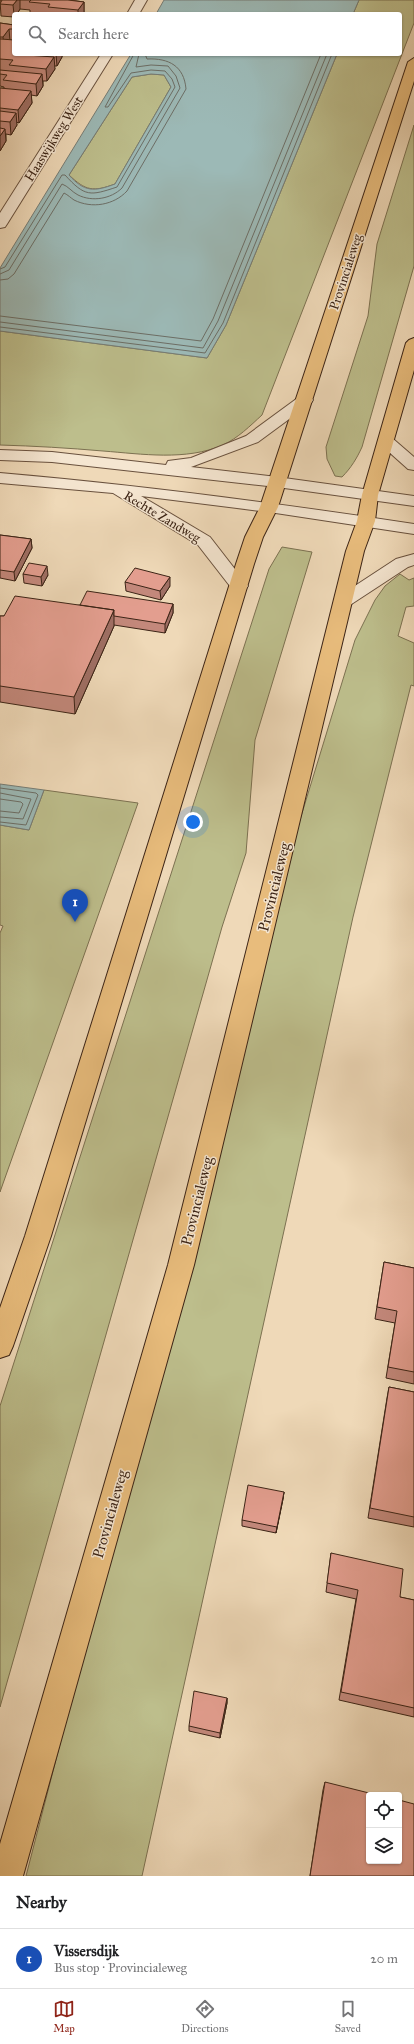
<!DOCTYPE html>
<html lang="en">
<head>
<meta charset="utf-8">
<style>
  :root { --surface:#fff; --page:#f2f2f2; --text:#202124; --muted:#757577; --line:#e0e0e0; --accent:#8f2418 }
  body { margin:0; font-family:"IM FELL Great Primer",serif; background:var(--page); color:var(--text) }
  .controls { position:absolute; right:12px; bottom:12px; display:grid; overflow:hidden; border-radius:4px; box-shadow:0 1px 3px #0004 }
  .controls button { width:36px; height:36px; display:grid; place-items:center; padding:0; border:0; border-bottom:1px solid var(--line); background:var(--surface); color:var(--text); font:20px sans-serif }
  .you { position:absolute; left:193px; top:822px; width:14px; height:14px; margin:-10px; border:3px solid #fff; border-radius:50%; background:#1a73e8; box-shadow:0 0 0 6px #1a73e833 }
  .badge { display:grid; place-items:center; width:26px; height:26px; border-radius:50%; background:var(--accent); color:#fff; font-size:13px; font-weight:700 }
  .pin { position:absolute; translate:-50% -33px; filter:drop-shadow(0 1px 2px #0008) }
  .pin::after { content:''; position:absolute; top:21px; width:14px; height:12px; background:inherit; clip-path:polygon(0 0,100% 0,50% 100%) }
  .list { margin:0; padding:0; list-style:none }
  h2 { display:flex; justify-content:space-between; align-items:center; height:52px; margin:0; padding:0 16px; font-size:17px }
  h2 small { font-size:13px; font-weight:400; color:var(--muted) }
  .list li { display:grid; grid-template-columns:26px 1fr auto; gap:12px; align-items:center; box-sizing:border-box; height:60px; padding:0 16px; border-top:1px solid var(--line) }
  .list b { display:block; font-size:15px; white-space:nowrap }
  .list p { margin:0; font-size:13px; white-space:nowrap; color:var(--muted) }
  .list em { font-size:13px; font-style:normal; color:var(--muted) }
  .icon { flex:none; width:22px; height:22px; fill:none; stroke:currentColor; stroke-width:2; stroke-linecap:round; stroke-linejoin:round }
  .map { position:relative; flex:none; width:414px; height:1876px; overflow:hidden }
  .search { position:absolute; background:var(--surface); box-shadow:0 1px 3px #0004; left:12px; right:12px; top:12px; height:44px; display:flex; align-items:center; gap:10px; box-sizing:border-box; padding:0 14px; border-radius:4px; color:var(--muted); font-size:15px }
  .sheet { height:112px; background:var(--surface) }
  nav { display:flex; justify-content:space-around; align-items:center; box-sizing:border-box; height:56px; border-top:1px solid var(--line); background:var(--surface); font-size:11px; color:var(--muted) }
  nav a { display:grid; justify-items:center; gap:2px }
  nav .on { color:var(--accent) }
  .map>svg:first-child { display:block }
  .green { fill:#bdbe8c; stroke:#7c7151 }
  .water { fill:#9cb9b6; stroke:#767d76; fill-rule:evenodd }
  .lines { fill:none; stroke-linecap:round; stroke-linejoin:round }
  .shore { stroke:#6c6e66; stroke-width:1 }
  .minor-casing { stroke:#69513e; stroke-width:2 }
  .major-casing { stroke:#3c2416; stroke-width:2 }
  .minor { fill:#f5e6d1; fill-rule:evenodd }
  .major { fill:#e8bc7c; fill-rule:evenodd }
  .wall { fill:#c3887b; stroke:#3c2416 }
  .shaded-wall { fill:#9f6f64; stroke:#3c2416 }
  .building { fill:#e39e8f; stroke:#3c2416 }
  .labels { text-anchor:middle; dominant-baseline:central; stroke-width:3; stroke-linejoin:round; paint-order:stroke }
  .far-street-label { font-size:13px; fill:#3c2416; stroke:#f5e6d1 }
  .street-label { font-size:15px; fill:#3c2416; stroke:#f5e6d1 }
</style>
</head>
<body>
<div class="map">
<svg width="414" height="1876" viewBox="0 0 414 1876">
  <rect width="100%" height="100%" fill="#efd9b8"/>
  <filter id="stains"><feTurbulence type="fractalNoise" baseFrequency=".005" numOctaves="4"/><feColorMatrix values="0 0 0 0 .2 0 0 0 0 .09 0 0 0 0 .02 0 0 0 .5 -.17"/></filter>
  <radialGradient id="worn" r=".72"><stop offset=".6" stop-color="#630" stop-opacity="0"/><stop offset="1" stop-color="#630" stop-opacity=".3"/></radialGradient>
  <path class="green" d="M359,0H414V23L262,415C250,426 238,438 223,445C186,461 142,454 103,451C69,448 34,446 0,445V331L207,358L226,325L337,54H400V14H353Z
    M151,74L164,75L171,87L115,184C93,192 86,191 69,175L132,77Z
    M414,125V266L362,447C357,458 351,468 342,477L335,476L327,459L326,447L368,316L377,244Z
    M282,547L312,552L255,740L246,853L222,927L0,1707V1406L269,569Z
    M400,574L409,580L414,578V606L406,607L398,636L414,643V686L411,685L353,917L142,1876H26L288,859L355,640L375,600L385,586Z
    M44,790L138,803L0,1192V933L3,926L0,925V825L29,830Z"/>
  <path class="water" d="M164,0H359L353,14H156Z
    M131,54H337L226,325L207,358L0,331V268ZM151,74L164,75L171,87L115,184C94,192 84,192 69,175L132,77Z
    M0,784L44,790L29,830L0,825Z"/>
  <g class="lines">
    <path class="shore" d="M0,269L5,267L62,175H65C85,197 90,196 117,187L175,87L172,79L165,71L151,70L131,73L108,107H105L134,54
      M0,274L9,270L62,184C68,186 72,192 78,195C92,202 111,199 122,188L180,88L176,76L168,66L151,65L136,67L139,54
      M0,280L8,279L14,274L64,193C68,195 71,198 74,200C92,209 114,205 127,191L186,89C184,66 169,58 147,59L145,54
      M0,316L201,341L213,319L321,54
      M0,322L203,348L218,321L327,54
      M0,327L205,353L223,323L332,54
      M0,788L36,793L38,795L26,825L0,822
      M0,793L31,799L23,819L0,817
      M0,799L21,802L23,804L19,813L0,811"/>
    <defs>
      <path id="minor" d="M135,0H147L139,14H127Z
        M101,54H113L7,224L5,227L0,228V213Z
        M305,395L311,397L313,400L311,403L258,442L191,467L277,477L414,496V506L277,487L52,462L0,460V450L52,452L166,465L168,461L191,458L246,436L299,397Z
        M386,436L392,438L414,457V470L408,469L380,444L378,441L380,438Z
        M0,473C139,485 276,503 414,524V534L269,512L141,496L210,537L248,586L245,590L239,592L233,590L198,545L113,493L0,483Z
        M414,554V565L408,567L350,605L344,607L338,605L335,601L338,597L396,559Z"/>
      <path id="major" d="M414,58V81L278,507L263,537L254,564L51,1236L13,1346L9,1355L0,1358V1308L25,1236L236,564L245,537L260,507L408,62Z
        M414,338V370L378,495L375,521L364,551L194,1265L23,1876H0V1844L168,1265L346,551L357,521L362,495L406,343L409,340Z"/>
    </defs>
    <use href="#minor" class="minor-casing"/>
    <use href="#major" class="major-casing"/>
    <use href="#minor" class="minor"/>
    <use href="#major" class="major"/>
  </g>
  <path class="wall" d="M0,0H70L84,2V14H30V10L20,9L17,14H14V17L1,16Z
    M0,23L14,25V54H62V57L57,66H54L55,69L47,81H43V86L37,96L31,95L32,103L19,123L16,122L17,125L11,135L6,134V141L0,151V88H4V87L0,86Z
    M0,535L31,539L32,548L15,581L0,578Z
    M23,574L48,575L42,586L24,583Z
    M125,582L170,586L161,600L126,591Z
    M173,604V613L165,633L114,625V626L75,714L0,702V616H4L80,605Z
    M384,1262L414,1268V1384L386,1378L395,1323L375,1319Z
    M389,1387L414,1392V1527L368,1518L387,1398Z
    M284,1492L283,1499L276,1533L242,1526V1520Z
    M331,1553L400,1597L414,1600V1717L339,1700L356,1599L326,1592Z
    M227,1698V1703L220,1738L189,1731V1726Z
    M325,1782L414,1876H310L323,1790Z"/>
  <path class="shaded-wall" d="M17,0H20V9L17,14H14L13,5Z
    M84,2V14H78V10Z
    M9,29L10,41L4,49L3,37Z
    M56,54H62V57L57,66Z
    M54,57L55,69L47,81L46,69Z
    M42,74L43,86L37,96L36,84Z
    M31,91L32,103L19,123L18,110Z
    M16,113L17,125L11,135L10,122Z
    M5,129L6,141L0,151V136Z
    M31,539L32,548L15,581L14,572Z
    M47,566L48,575L42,586L41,577Z
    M170,577V586L161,600L160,591Z
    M173,604V613L165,633V624Z
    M114,610V626L75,714L74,697Z
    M284,1492L283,1499L276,1533L277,1527Z
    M227,1698V1703L220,1738V1733Z"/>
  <path class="building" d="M2,0H17L13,5L0,4Z
    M31,0H68L84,2L78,10L48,7L50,4L29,2Z
    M0,23L14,25V29H9L3,37H0Z
    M0,39H1L14,40V53L13,54L54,57L46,69L9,65L13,60L0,59Z
    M0,70L42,74L36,84L3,80L7,75L0,74Z
    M0,88L31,91L18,110L0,108Z
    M0,111L16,113L10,122L0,121Z
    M0,128L5,129L0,136Z
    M0,535L31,539L14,572L0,570Z
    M29,563L47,566L41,577L23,574Z
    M135,568L170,577L160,591L125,582Z
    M87,591L173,604L165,624L114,616V610L80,605Z
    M15,596L114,610L74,697L0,686V616H4Z
    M384,1262L414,1268V1372L388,1367L397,1311L377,1307Z
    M389,1387L414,1392V1517L370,1508Z
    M248,1485L284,1492L277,1527L242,1520Z
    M331,1553L403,1569L400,1597L414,1600V1708L341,1692L358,1590L327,1583Z
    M194,1691L227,1698L220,1733L189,1726Z
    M325,1782L377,1795H369V1861H399V1800L414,1804V1876H310Z"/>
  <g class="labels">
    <g class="far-street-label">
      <text transform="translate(54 139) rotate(-58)">Haaswijkweg West</text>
      <text transform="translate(346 272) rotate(-72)">Provincialeweg</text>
      <text transform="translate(162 517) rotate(31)">Rechte Zandweg</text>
    </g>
    <g class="street-label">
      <text transform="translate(274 887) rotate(-76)">Provincialeweg</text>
      <text transform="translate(197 1201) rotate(-76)">Provincialeweg</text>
      <text transform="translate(110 1514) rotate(-74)">Provincialeweg</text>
    </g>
  </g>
  <rect width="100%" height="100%" filter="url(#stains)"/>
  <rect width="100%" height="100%" fill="url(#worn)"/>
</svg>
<div class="controls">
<button><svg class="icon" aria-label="locate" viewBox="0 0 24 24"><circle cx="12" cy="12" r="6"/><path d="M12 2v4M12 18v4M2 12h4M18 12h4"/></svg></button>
<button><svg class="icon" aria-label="layers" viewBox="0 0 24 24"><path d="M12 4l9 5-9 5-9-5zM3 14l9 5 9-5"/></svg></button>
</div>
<div class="you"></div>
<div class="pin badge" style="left:75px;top:922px;background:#1a4fb4">1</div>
<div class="search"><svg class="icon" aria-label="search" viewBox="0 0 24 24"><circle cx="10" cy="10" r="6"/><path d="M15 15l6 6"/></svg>Search here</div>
</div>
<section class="sheet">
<h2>Nearby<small></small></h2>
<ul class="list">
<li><span class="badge" style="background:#1a4fb4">1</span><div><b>Vissersdijk</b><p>Bus stop · Provincialeweg</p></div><em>20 m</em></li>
</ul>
</section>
<nav>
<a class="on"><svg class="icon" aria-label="map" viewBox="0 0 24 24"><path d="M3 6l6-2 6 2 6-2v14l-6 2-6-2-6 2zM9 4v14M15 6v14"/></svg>Map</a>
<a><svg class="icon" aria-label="directions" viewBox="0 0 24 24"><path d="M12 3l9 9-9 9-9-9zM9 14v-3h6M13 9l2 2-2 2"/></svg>Directions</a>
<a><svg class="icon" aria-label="saved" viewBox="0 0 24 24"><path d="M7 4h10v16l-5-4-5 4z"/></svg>Saved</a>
</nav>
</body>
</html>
